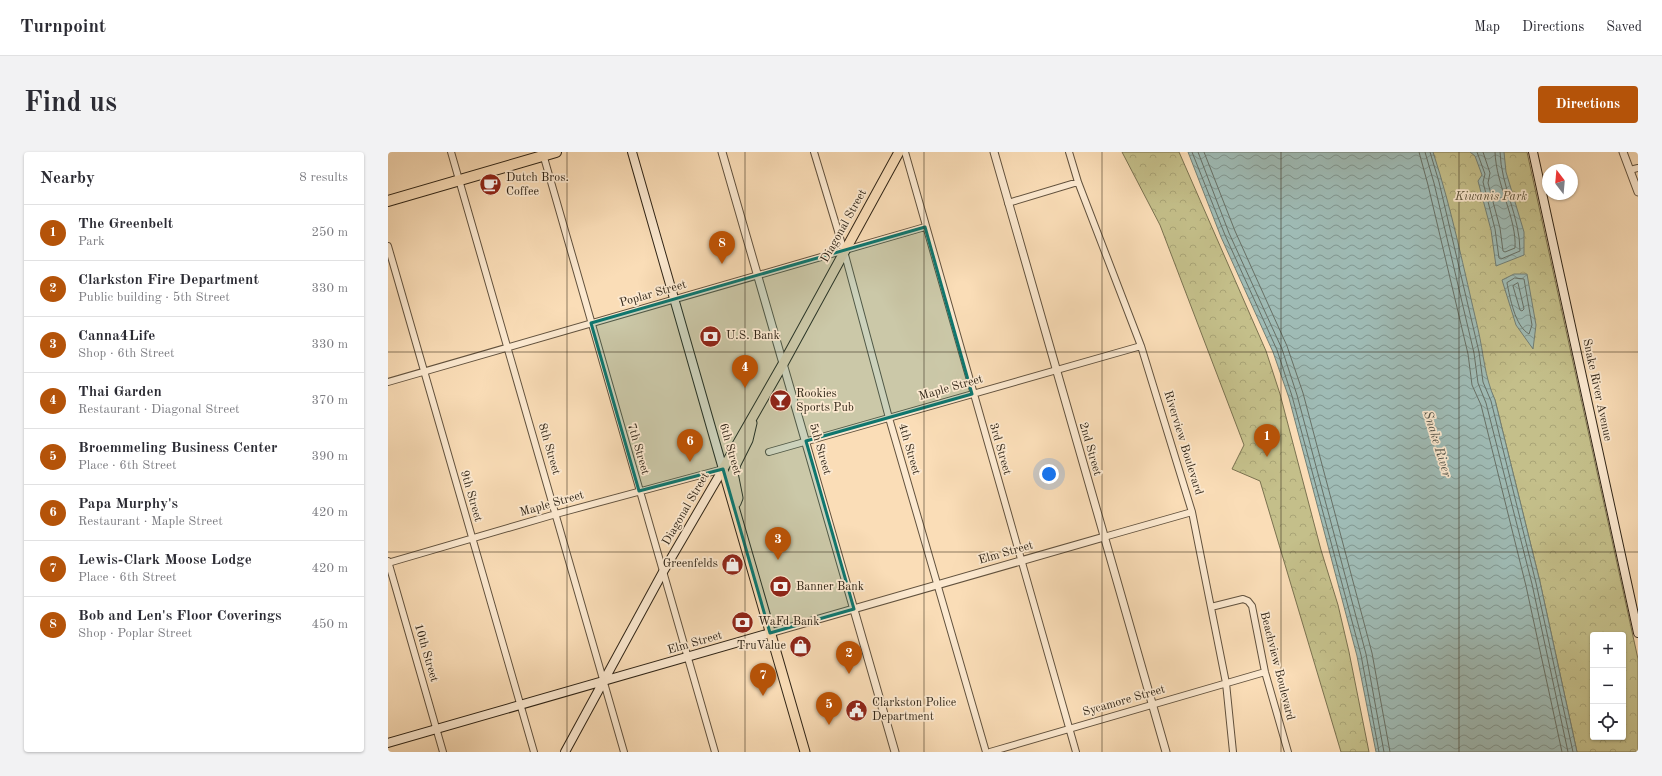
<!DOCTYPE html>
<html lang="en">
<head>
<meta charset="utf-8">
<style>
  :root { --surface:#fff; --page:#f2f2f3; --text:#2b2b33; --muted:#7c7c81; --line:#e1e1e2; --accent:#b45309 }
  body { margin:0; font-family:"Old Standard TT",serif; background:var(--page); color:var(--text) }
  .controls { position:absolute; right:12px; bottom:12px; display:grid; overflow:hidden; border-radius:4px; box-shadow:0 1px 3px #0004 }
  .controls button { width:36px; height:36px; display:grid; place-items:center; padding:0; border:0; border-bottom:1px solid var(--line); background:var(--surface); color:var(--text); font:20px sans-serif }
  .compass { position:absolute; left:1154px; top:12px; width:36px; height:36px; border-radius:50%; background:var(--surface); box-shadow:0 1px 3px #0004; rotate:344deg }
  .you { position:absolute; left:661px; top:322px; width:14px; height:14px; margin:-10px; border:3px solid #fff; border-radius:50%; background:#1a73e8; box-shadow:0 0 0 6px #1a73e833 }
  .badge { display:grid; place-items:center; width:26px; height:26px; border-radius:50%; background:var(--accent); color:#fff; font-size:13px; font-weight:700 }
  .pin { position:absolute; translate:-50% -33px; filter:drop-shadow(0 1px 2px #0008) }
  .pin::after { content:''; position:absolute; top:21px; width:14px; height:12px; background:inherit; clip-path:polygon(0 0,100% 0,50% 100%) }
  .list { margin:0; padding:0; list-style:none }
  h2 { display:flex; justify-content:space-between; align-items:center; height:52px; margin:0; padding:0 16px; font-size:17px }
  h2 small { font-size:13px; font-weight:400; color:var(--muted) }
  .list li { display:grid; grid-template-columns:26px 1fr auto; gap:12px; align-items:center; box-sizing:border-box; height:56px; padding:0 16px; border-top:1px solid var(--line) }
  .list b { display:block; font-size:15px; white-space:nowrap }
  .list p { margin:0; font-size:13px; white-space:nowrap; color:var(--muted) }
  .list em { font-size:13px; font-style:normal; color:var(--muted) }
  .icon { flex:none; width:22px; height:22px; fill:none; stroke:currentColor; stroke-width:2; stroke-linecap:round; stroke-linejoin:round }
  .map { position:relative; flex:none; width:1250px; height:600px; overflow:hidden; border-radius:4px }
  header { display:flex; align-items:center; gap:24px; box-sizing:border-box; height:56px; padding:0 20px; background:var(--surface); border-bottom:1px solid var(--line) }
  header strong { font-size:19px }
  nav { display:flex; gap:22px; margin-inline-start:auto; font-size:14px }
  .intro { display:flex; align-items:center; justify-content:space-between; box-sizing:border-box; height:96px; padding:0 24px }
  h1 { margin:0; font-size:28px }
  .button { padding:10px 18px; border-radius:4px; background:var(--accent); color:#fff; font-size:14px; font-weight:700 }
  main { display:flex; gap:24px; padding:0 24px }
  aside { flex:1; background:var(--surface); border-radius:4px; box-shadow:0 1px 3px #0004 }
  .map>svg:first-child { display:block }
  .forest { fill:url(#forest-crowns); stroke:#7a7250; fill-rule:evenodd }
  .water { fill:url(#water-waves); stroke:#727f75 }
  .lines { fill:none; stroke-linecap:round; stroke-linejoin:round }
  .shore { stroke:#677066; stroke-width:1 }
  .minor-casing { stroke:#62523e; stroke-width:8 }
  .tertiary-casing { stroke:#62523e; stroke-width:9 }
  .secondary-casing { stroke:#2f2416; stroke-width:10 }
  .primary-casing { stroke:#2f2416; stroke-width:11 }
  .trunk-casing { stroke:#2f2416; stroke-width:12 }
  .minor { stroke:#fce9d0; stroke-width:6 }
  .tertiary { stroke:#fce9d0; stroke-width:7 }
  .secondary { stroke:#fce9d0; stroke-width:8 }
  .primary { stroke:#faddb7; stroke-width:9 }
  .trunk { stroke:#faddb7; stroke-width:10 }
  .marked { fill:#0f766e; fill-opacity:0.2; stroke:#0f766e; stroke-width:3; stroke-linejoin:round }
  .grid { fill:none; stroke:#2f2416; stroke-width:1; stroke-opacity:0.55 }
  .labels { text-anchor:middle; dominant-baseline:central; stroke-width:3.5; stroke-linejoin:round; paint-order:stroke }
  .poi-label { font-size:12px; fill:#2f2416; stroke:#fce9d0; text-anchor:start }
  .park-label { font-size:12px; font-style:italic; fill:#5c5239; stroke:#fce9d0 }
  .street-label { font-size:12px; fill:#2f2416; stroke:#fce9d0 }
  .water-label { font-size:13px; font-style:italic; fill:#515146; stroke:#fce9d0 }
</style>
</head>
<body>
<header>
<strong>Turnpoint</strong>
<nav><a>Map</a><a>Directions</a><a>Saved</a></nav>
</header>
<div class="intro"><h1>Find us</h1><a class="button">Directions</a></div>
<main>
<aside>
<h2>Nearby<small>8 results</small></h2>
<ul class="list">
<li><span class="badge">1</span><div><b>The Greenbelt</b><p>Park</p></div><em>250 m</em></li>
<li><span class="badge">2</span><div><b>Clarkston Fire Department</b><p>Public building · 5th Street</p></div><em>330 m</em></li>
<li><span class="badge">3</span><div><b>Canna4Life</b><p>Shop · 6th Street</p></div><em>330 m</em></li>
<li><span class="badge">4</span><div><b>Thai Garden</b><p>Restaurant · Diagonal Street</p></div><em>370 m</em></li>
<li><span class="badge">5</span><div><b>Broemmeling Business Center</b><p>Place · 6th Street</p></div><em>390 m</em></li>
<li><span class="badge">6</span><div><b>Papa Murphy's</b><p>Restaurant · Maple Street</p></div><em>420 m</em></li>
<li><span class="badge">7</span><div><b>Lewis-Clark Moose Lodge</b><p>Place · 6th Street</p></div><em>420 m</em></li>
<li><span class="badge">8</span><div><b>Bob and Len's Floor Coverings</b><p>Shop · Poplar Street</p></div><em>450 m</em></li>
</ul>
</aside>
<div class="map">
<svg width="1250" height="600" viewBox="0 0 1250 600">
  <defs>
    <pattern id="forest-crowns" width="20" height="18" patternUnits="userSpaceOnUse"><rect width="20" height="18" fill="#c4bf8a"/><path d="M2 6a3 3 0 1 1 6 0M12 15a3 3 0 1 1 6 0" fill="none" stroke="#a9a476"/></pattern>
    <pattern id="water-waves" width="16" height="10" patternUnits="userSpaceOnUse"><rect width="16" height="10" fill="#9fbbb5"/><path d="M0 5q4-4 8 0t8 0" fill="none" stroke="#829892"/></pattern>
  </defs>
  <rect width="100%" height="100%" fill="#faddb7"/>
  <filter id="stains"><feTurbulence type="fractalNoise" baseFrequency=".005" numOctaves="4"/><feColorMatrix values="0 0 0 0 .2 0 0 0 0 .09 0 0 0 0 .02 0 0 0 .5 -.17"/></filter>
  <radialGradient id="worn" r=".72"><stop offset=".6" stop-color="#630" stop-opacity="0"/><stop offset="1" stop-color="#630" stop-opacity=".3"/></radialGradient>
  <path class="forest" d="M734,0H791L878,199L892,242L933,398L950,453L961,500L981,600H953L872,329L844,317L856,293L772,73Z
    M1045,0H1139L1250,507V600H1189L1152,430L1107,248L1099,230ZM1205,483H1235V585H1205Z"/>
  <path class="water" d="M800,0H1045C1064,58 1076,118 1090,177C1096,203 1096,223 1107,248L1152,430L1189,600H988L969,504L901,246L885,200L833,85Z
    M1082,0H1116L1118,20L1136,80V103L1108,114L1103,78L1090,29L1094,23L1087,4Z
    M1126,122H1139L1148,173L1145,197L1128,173L1114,128Z"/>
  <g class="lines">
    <path class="shore" d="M804,0L837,83L889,198L904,244L973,503L991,600
      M810,0L841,81L894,197L909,243L978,502L996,600
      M816,0L847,79L899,194L915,241L984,501L1002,600
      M1031,0L1040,33L1080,202L1084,233L1093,253L1138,434L1174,600
      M1037,0L1046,31L1086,201L1090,231L1098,251L1144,432L1180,600
      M1042,0L1051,30L1091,200L1095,230L1103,249L1148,431L1185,600
      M1089,0L1097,22L1095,30L1107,77L1111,106L1113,107L1132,99C1132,65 1113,34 1112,0
      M1095,0L1102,21L1100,31L1112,76L1115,99L1117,100L1127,96C1129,67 1108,33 1107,0
      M1127,126L1136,127L1144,173L1141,182C1127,174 1122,146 1119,131Z
      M1130,131L1136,157L1134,159L1132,158L1125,134Z"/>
    <defs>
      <path id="minor" d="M63,0L236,600
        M426,0L456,99L501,266L598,600
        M517,0L688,600
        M681,0L690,30L753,194L804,360L838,531L845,600
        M155,2L327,600
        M1242,18L1250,16
        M620,51L690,30
        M0,94L146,600
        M0,230L537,75
        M381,300L753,194
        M716,385L804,360
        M0,409L55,600
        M0,411L168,362L335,317
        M823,455L855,447L860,449L864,454L877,520L900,600
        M602,600L877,520"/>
      <path id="tertiary" d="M334,0L507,600
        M606,0L778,600
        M1235,0L1250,40
        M382,481L716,385"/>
      <path id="secondary" d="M1145,0L1250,481
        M0,591L382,481
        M177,600L275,420L335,317L244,0"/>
      <path id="primary" d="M348,351L350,346L345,321L348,312L360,288L364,271
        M417,600L335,317L395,212L511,0"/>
      <path id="trunk" d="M0,49L168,0"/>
    </defs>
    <use href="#minor" class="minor-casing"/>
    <use href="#tertiary" class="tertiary-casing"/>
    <use href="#secondary" class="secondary-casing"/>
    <use href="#primary" class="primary-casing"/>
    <use href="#trunk" class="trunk-casing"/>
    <use href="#minor" class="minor"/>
    <use href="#tertiary" class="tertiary"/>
    <use href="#secondary" class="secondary"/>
    <use href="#primary" class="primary"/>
    <use href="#trunk" class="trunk"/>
  </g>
  <path class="marked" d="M537,75L584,242L418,289L466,457L382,481L335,317L251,339L203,171Z"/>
  <path class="grid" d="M179,0V600M357,0V600M536,0V600M714,0V600M893,0V600M1071,0V600M0,200H1250M0,400H1250"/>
  <defs>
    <symbol id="cafe-disc" viewBox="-11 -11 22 22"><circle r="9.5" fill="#8f2418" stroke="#fce9d0"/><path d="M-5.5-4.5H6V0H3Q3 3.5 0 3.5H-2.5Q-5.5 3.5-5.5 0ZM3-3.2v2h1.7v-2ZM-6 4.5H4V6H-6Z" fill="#fff"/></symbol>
    <symbol id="bank-disc" viewBox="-11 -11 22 22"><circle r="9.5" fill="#8f2418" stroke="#fce9d0"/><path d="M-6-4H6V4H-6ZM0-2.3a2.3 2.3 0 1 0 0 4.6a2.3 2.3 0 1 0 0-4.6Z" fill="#fff"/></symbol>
    <symbol id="bar-disc" viewBox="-11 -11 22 22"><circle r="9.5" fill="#8f2418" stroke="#fce9d0"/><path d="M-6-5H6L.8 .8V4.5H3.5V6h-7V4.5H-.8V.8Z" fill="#fff"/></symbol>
    <symbol id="shop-disc" viewBox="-11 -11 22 22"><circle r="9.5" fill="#8f2418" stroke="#fce9d0"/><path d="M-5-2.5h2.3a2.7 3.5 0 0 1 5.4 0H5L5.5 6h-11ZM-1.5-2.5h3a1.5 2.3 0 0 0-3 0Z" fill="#fff"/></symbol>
    <symbol id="civic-disc" viewBox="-11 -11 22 22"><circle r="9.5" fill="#8f2418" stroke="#fce9d0"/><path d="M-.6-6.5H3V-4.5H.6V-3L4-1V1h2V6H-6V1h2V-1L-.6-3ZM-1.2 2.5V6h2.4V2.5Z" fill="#fff"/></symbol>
  </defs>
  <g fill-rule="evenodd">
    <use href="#cafe-disc" x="90" y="20" width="25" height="25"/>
    <use href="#bank-disc" x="310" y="172" width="25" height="25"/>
    <use href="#bar-disc" x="380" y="236" width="25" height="25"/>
    <use href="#shop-disc" x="332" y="400" width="25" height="25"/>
    <use href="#bank-disc" x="380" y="422" width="25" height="25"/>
    <use href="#bank-disc" x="342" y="458" width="25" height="25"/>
    <use href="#shop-disc" x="400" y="482" width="25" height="25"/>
    <use href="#civic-disc" x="456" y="546" width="25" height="25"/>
  </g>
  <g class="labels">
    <g class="poi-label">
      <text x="118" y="26">Dutch Bros.<tspan x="118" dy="14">Coffee</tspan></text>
      <text x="338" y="184">U.S. Bank</text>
      <text x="408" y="242">Rookies<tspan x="408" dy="14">Sports Pub</tspan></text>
      <text x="330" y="412" text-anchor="end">Greenfelds</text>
      <text x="408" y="435">Banner Bank</text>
      <text x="370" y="470">WaFd Bank</text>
      <text x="398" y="494" text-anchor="end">TruValue</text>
      <text x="484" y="551">Clarkston Police<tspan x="484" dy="14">Department</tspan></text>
    </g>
    <g class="park-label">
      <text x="1103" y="45">Kiwanis Park</text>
    </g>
    <g class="street-label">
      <text transform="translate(456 74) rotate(-61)">Diagonal Street</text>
      <text transform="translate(265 142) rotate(-16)">Poplar Street</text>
      <text transform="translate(563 236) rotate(-16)">Maple Street</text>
      <text transform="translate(1209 238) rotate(78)">Snake River Avenue</text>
      <text transform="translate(795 291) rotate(73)">Riverview Boulevard</text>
      <text transform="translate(161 297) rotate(74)">8th Street</text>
      <text transform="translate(250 297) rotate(74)">7th Street</text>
      <text transform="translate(342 297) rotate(74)">6th Street</text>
      <text transform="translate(432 297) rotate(74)">5th Street</text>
      <text transform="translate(521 297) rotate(74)">4th Street</text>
      <text transform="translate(612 297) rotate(74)">3rd Street</text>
      <text transform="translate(702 297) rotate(74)">2nd Street</text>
      <text transform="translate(83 344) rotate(74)">9th Street</text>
      <text transform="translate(164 352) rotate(-16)">Maple Street</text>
      <text transform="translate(298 357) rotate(-60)">Diagonal Street</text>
      <text transform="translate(618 401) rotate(-16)">Elm Street</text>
      <text transform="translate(307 491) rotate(-16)">Elm Street</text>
      <text transform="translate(38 501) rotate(74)">10th Street</text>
      <text transform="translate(889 514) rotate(76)">Beachview Boulevard</text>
      <text transform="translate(736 549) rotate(-16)">Sycamore Street</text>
    </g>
    <g class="water-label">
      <text transform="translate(1049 292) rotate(73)">Snake River</text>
    </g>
  </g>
  <rect width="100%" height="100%" filter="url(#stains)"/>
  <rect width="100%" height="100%" fill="url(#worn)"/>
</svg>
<div class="controls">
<button>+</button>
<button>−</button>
<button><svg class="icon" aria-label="locate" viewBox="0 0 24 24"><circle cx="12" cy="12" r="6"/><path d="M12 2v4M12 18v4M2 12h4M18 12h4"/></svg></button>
</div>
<svg class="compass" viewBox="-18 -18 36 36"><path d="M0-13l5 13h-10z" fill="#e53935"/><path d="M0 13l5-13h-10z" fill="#7c7c81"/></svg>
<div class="you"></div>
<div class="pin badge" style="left:879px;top:305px">1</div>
<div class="pin badge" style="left:461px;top:522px">2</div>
<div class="pin badge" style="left:390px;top:408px">3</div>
<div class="pin badge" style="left:357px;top:236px">4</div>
<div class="pin badge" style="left:441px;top:573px">5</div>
<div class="pin badge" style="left:302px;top:310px">6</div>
<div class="pin badge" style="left:375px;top:544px">7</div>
<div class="pin badge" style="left:334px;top:112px">8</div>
</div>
</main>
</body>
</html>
